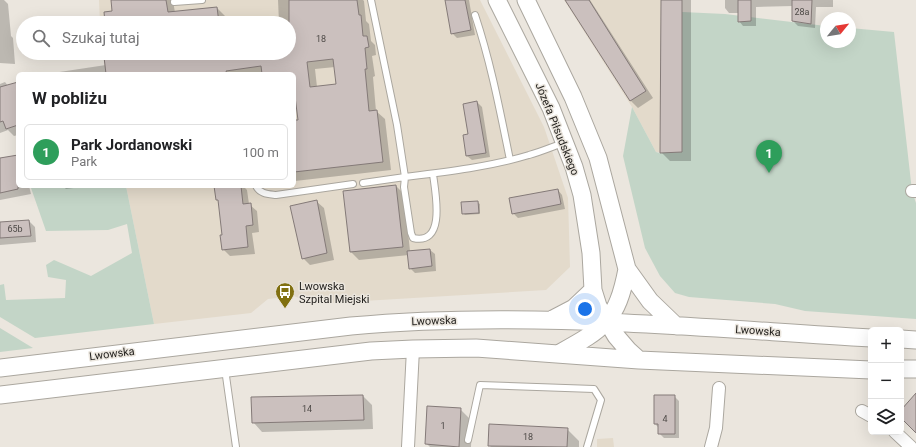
<!DOCTYPE html>
<html lang="pl">
<head>
<meta charset="utf-8">
<style>
  :root { --surface:#fff; --page:#f2f2f2; --text:#202124; --muted:#757577; --line:#e0e0e0; --accent:#d93025 }
  body { margin:0; font-family:Roboto,sans-serif; background:var(--page); color:var(--text) }
  .controls { position:absolute; right:12px; bottom:12px; display:grid; overflow:hidden; border-radius:6px; box-shadow:0 4px 16px #0002 }
  .controls button { width:36px; height:36px; display:grid; place-items:center; padding:0; border:0; border-bottom:1px solid var(--line); background:var(--surface); color:var(--text); font:20px sans-serif }
  .compass { position:absolute; left:820px; top:12px; width:36px; height:36px; border-radius:50%; background:var(--surface); box-shadow:0 4px 16px #0002; rotate:60deg }
  .you { position:absolute; left:585px; top:309px; width:14px; height:14px; margin:-10px; border:3px solid #fff; border-radius:50%; background:#1a73e8; box-shadow:0 0 0 6px #1a73e833 }
  .badge { display:grid; place-items:center; width:26px; height:26px; border-radius:50%; background:var(--accent); color:#fff; font-size:13px; font-weight:700 }
  .pin { position:absolute; translate:-50% -33px; filter:drop-shadow(0 1px 2px #0008) }
  .pin::after { content:''; position:absolute; top:21px; width:14px; height:12px; background:inherit; clip-path:polygon(0 0,100% 0,50% 100%) }
  .list { margin:0; padding:0; list-style:none }
  h2 { display:flex; justify-content:space-between; align-items:center; height:52px; margin:0; padding:0 16px; font-size:17px }
  h2 small { font-size:13px; font-weight:400; color:var(--muted) }
  .list li { display:grid; grid-template-columns:26px 1fr auto; gap:12px; align-items:center; box-sizing:border-box; height:56px; margin:0 8px 8px; padding:0 8px; border:1px solid var(--line); border-radius:6px }
  .list b { display:block; font-size:15px; white-space:nowrap }
  .list p { margin:0; font-size:13px; white-space:nowrap; color:var(--muted) }
  .list em { font-size:13px; font-style:normal; color:var(--muted) }
  .icon { flex:none; width:22px; height:22px; fill:none; stroke:currentColor; stroke-width:2; stroke-linecap:round; stroke-linejoin:round }
  .map { position:relative; flex:none; width:916px; height:447px; overflow:hidden }
  .search { position:absolute; background:var(--surface); box-shadow:0 4px 16px #0002; left:16px; top:16px; width:280px; height:44px; display:flex; align-items:center; gap:10px; box-sizing:border-box; padding:0 14px; border-radius:22px; color:var(--muted); font-size:15px }
  .panel { position:absolute; background:var(--surface); box-shadow:0 4px 16px #0002; left:16px; top:72px; width:280px; height:116px; border-radius:6px }
  .map>svg:first-child { display:block }
  .built { fill:#e3dacb }
  .green { fill:#c3d5c7 }
  .shadow { fill:#0003; fill-rule:evenodd }
  .building { fill:#cbc0be; stroke:#847a78; fill-rule:evenodd }
  .lines { fill:none; stroke-linecap:round; stroke-linejoin:round }
  .lane-casing { stroke:#aba79f; stroke-width:8 }
  .street-casing { stroke:#aba79f; stroke-width:14 }
  .secondary-casing { stroke:#aba79f; stroke-width:19 }
  .lane { stroke:#fff; stroke-width:6 }
  .street { stroke:#fff; stroke-width:12 }
  .secondary { stroke:#fff; stroke-width:17 }
  .labels { text-anchor:middle; dominant-baseline:central; stroke-width:3; stroke-linejoin:round; paint-order:stroke }
  .number-label { font-size:9px; fill:#4e4a47 }
  .street-label { font-size:11px; fill:#24221f; stroke:#ebe6de }
  .poi-label { font-size:11px; fill:#24221f; stroke:#ebe6de; text-anchor:start }
</style>
</head>
<body>
<div class="map">
<svg width="916" height="447" viewBox="0 0 916 447">
  <rect width="100%" height="100%" fill="#ebe6de"/>
  <path class="built" d="M99,0H480L544,127L568,198L570,267L546,290L313,304L294,296L268,299L251,313L154,324L126,186H294V74H106L103,53H289V23H100Z
    M564,0H682V152H656L632,107Z
    M613,438L614,447H597V439Z"/>
  <path class="green" d="M682,12L725,14L826,26V42H850V28L894,32L912,191L916,203V319L805,311L775,304L689,297L675,293L660,276L645,248L623,156L632,107L656,152L660,153Z
    M48,186H126L154,324L35,338L0,317V285L4,284L6,300L65,298L66,280L48,277L46,265L54,260L91,276L132,253L127,224L108,230L46,231L31,188Z
    M0,328L33,348L0,352Z"/>
  <path class="shadow" d="M0,0H4L8,4L11,36L13,38L15,64L0,63Z
    M112,0H173L175,13L217,8L225,16L226,23H106L113,12Z
    M278,0H363L364,1L366,21L369,24L371,41L375,45L376,55L372,56L375,76L373,77L376,111L385,119L391,170L295,181L294,121H299L294,87V74H46L106,65L111,57L110,53H289V23H279ZM335,67L337,85L317,87L315,69Z
    M446,0H469L475,35L457,38L452,33Z
    M566,0H590L653,98L638,108L631,101Z
    M662,0H691V161H670L661,152Z
    M725,0H833V7H816L815,28L798,26L793,21V6L756,7V26H743L739,21V13H729L725,8Z
    M5,82L8,86L18,83V135L14,136L8,130L0,133V84Z
    M477,102L482,107L490,157L472,160L467,156L470,135Z
    M18,156V186H29L31,194L0,200V160Z
    M63,186H89L66,189Z
    M215,186H243L247,190L249,204L257,211L259,232L252,233L255,254L230,256L223,249V236L220,202L217,199Z
    M396,186L404,194L410,251L430,250L435,254L436,271L415,273L410,268L409,255L359,260L351,252L344,191Z
    M558,190L562,195L565,209L518,218L513,213Z
    M316,201L324,208L334,260L310,265L303,258Z
    M477,202L480,204V214L465,215L463,213Z
    M29,221L35,227L36,242L0,245V223Z
    M363,396L372,405L373,429L262,432L253,422Z
    M674,396L679,401V438H664L659,433V428L655,424Z
    M460,409L472,421L471,447H430L426,443Z
    M567,429L579,441V447H491L489,445Z"/>
  <path class="building" d="M111,0H166L168,12L217,7L219,23H105L104,12L112,11Z
    M289,0H357L359,15H361L363,36H367L369,47L365,48L367,69H365L369,111L377,110L383,162L294,172V120H298L294,89V74H262L261,66L226,71L227,74H106L104,57L118,55V53H289ZM333,59L336,84L310,87L307,62Z
    M445,0H465L471,30L451,34Z
    M565,0H589L646,91L630,101Z
    M661,0H682V152L660,153Z
    M738,0H751V21L738,22Z
    M792,0H812L811,24L792,21Z
    M18,82V125L6,129L3,121L0,122V87Z
    M477,101L486,153L466,156L463,135L468,134L463,104Z
    M18,155V189L0,193V158Z
    M396,185L403,247L350,252L343,191Z
    M214,186H241L243,204L251,203L253,225L246,226L248,247L222,250L220,235H222L218,200H216Z
    M558,189L561,204L512,214L509,198Z
    M317,200L327,253L302,259L290,206Z
    M478,201L479,213L462,214L461,202Z
    M29,220L31,236L0,238V222Z
    M430,249L432,266L409,269L407,251Z
    M916,393V433L901,418V410Z
    M363,395L364,420L252,423L251,397Z
    M654,395H675V434H658V424H654Z
    M427,406L461,408L459,447L425,444Z
    M489,424L568,428L567,447L488,446Z"/>
  <g class="lines">
    <defs>
      <path id="lane" d="M371,0L397,125L405,177C446,172 489,167 529,155C540,152 552,147 563,143
        M174,2L202,0
        M475,15C491,63 500,111 510,160
        M363,183L405,177L404,187L411,233L413,238C447,246 435,191 433,174
        M256,186C260,194 268,194 276,195L353,184
        M225,369L236,447
        M468,440L480,385L594,389L601,400L587,447"/>
      <path id="street" d="M912,191H916
        M862,411L871,416
        M895,432L911,447
        M408,447L413,349
        M711,447L716,428L719,388"/>
      <path id="secondary" d="M497,0L551,108L574,167L582,195L591,253L593,290L598,306L616,336L628,350L639,360
        M526,0L573,97L598,158L627,269L650,301L676,326
        M553,319L574,308L593,290
        M901,339L916,340
        M558,354C603,329 617,322 627,269
        M0,368L351,326C524,310 698,328 871,338
        M901,369H916
        M0,395L371,351L413,349L476,348L639,360L871,370"/>
    </defs>
    <use href="#lane" class="lane-casing"/>
    <use href="#street" class="street-casing"/>
    <use href="#secondary" class="secondary-casing"/>
    <use href="#lane" class="lane"/>
    <use href="#street" class="street"/>
    <use href="#secondary" class="secondary"/>
  </g>
  <defs>
    <symbol id="bus-pin" viewBox="-11 -11 22 30"><path d="M0 17L-7.5 6A9.5 9.5 0 1 1 7.5 6Z" fill="#817010" stroke="#ebe6de"/><path d="M-5-6H5V4H4V6H2V4H-2V6H-4V4H-5ZM-3.5-4V0h7V-4ZM-3.5 1.2v1.5H-2V1.2ZM2 1.2v1.5H3.5V1.2Z" fill="#fff"/></symbol>
  </defs>
  <g fill-rule="evenodd">
    <use href="#bus-pin" x="274" y="281" width="22" height="30"/>
  </g>
  <g class="labels">
    <g class="number-label">
      <text x="802" y="12">28a</text>
      <text x="321" y="39">18</text>
      <text x="15" y="229">65b</text>
      <text x="307" y="409">14</text>
      <text x="665" y="419">4</text>
      <text x="443" y="426">1</text>
      <text x="528" y="437">18</text>
    </g>
    <g class="street-label">
      <text transform="translate(557 129) rotate(68)">Józefa Piłsudskiego</text>
      <text transform="translate(434 321) rotate(-2)">Lwowska</text>
      <text transform="translate(758 331) rotate(4)">Lwowska</text>
      <text transform="translate(112 354) rotate(-7)">Lwowska</text>
    </g>
    <g class="poi-label">
      <text x="299" y="286">Lwowska<tspan x="299" dy="13">Szpital Miejski</tspan></text>
    </g>
  </g>
</svg>
<div class="controls">
<button>+</button>
<button>−</button>
<button><svg class="icon" aria-label="layers" viewBox="0 0 24 24"><path d="M12 4l9 5-9 5-9-5zM3 14l9 5 9-5"/></svg></button>
</div>
<svg class="compass" viewBox="-18 -18 36 36"><path d="M0-13l5 13h-10z" fill="#e53935"/><path d="M0 13l5-13h-10z" fill="#757577"/></svg>
<div class="you"></div>
<div class="pin badge" style="left:769px;top:173px;background:#2e9e5b">1</div>
<div class="search"><svg class="icon" aria-label="search" viewBox="0 0 24 24"><circle cx="10" cy="10" r="6"/><path d="M15 15l6 6"/></svg>Szukaj tutaj</div>
<section class="panel">
<h2>W pobliżu<small></small></h2>
<ul class="list">
<li><span class="badge" style="background:#2e9e5b">1</span><div><b>Park Jordanowski</b><p>Park</p></div><em>100 m</em></li>
</ul>
</section>
</div>
</body>
</html>
